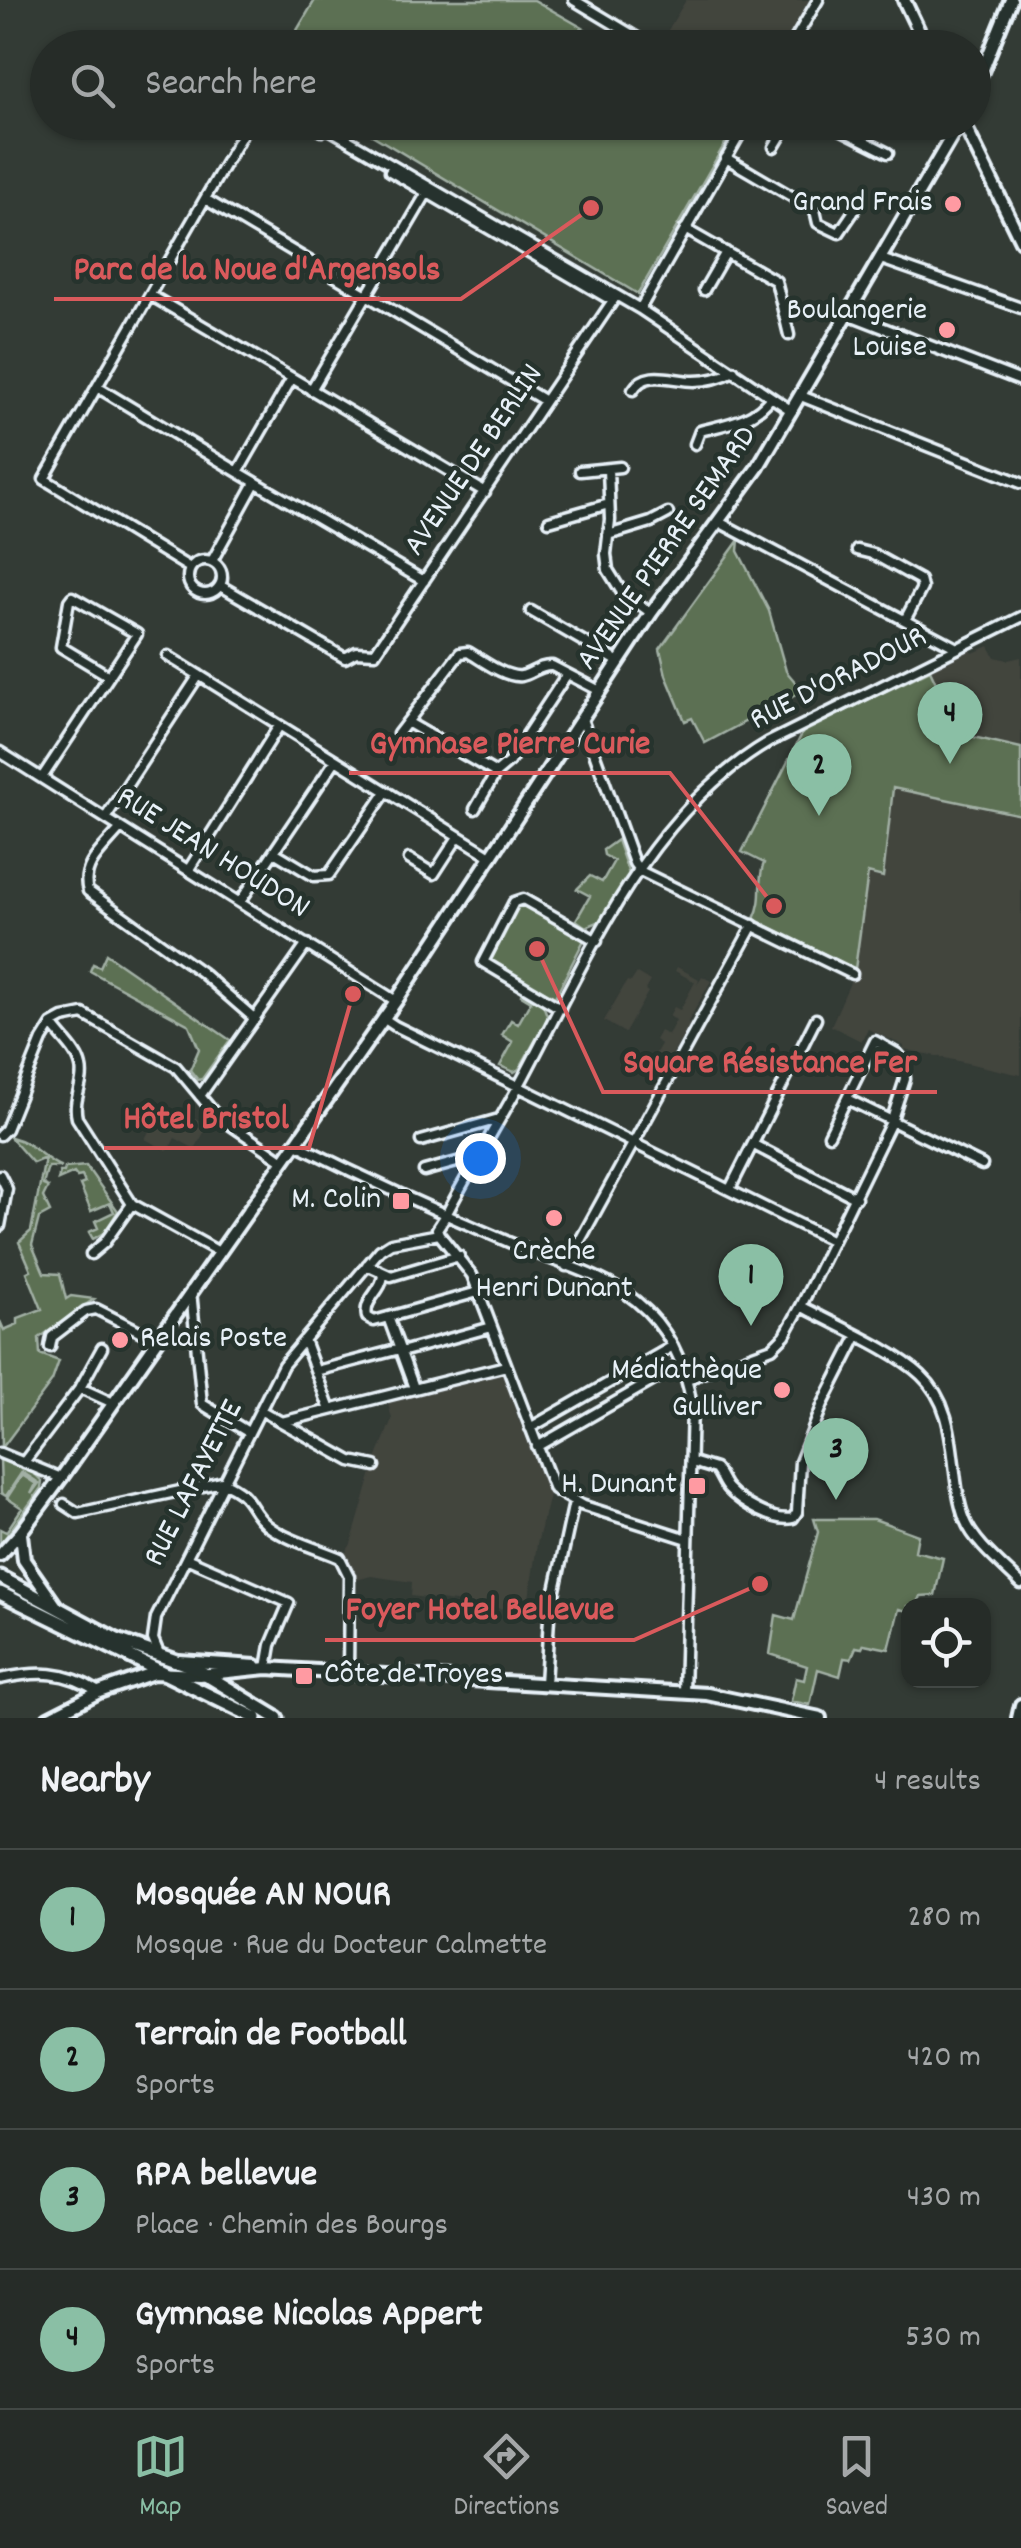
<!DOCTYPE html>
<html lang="en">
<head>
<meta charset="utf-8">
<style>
  :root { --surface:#262c28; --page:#323834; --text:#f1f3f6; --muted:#a4a7a8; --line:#424845; --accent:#8abfa5 }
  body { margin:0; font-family:Dekko,sans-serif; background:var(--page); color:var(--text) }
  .controls { position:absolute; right:30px; bottom:30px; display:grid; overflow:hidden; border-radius:20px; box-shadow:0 2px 8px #0004 }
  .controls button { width:90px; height:90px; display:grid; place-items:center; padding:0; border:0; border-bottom:2px solid var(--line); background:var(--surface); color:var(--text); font:50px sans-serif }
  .you { position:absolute; left:480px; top:1158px; width:35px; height:35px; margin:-25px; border:8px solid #fff; border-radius:50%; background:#1a73e8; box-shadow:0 0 0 15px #1a73e833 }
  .badge { display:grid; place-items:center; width:65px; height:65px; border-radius:50%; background:var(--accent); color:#111; font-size:32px; font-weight:700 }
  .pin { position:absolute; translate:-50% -82px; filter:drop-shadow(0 2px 5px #0008) }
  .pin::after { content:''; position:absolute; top:52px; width:35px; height:30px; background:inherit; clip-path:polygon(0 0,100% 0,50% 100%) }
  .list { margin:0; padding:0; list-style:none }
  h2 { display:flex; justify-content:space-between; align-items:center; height:130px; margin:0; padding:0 40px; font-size:42px }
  h2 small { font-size:32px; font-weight:400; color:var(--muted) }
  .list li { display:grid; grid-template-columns:65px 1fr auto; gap:30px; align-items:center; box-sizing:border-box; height:140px; padding:0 40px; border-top:2px solid var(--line) }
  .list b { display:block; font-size:38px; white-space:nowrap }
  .list p { margin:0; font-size:32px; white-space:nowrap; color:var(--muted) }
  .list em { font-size:32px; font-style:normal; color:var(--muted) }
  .icon { flex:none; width:55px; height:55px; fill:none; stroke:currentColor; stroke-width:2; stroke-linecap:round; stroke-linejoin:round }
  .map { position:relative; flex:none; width:1021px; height:1718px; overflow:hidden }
  .search { position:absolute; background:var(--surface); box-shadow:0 2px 8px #0004; left:30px; right:30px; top:30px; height:110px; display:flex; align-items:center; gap:25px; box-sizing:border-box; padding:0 35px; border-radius:55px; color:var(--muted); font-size:38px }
  .sheet { height:690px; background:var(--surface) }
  nav { display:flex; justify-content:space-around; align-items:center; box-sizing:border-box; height:140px; border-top:2px solid var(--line); background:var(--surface); font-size:28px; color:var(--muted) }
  nav a { display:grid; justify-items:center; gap:5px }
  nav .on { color:var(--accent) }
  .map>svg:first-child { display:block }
  .built { fill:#42443e }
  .green { fill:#5c6f52; stroke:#a2b0a5; stroke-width:2.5 }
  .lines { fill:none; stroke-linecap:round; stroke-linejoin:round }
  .minor-casing { stroke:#e8f1f8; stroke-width:15 }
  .secondary-casing { stroke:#e8f1f8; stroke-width:18 }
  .primary-casing { stroke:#e8f1f8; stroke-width:19 }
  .minor { stroke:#26332d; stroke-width:8 }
  .secondary { stroke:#26332d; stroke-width:10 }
  .primary { stroke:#26332d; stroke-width:11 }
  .poi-dot { fill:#ff9aa2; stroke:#26332d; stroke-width:4 }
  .labels { text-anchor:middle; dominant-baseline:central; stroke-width:9; stroke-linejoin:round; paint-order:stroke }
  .poi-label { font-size:32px; fill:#e8f1f8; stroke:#26332d; text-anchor:end }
  .street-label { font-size:32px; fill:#e8f1f8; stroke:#26332d }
  .leader { fill:none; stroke:#da5a5c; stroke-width:4 }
  .callout-dot { fill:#da5a5c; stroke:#26332d; stroke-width:4 }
  .callout-label { font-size:35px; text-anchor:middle; font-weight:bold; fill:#da5a5c; stroke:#26332d; stroke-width:9; stroke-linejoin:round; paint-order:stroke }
</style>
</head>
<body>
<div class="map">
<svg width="1021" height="1718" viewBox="0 0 1021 1718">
  <rect width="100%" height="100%" fill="#333b35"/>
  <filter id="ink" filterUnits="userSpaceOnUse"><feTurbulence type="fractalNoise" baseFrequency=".01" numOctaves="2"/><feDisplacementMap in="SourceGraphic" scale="20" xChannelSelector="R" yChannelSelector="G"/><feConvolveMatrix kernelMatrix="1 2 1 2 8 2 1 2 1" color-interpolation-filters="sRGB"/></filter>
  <g filter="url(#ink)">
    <path class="built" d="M686,0H809L782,47H673L662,40Z
      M989,646L995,657L1008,660L1021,657V748L960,734L930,670L971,649L973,653Z
      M893,788L1021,815V1075L904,1049V1046L868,1029L861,1041L831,1026L855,971L868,873L883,876Z
      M677,967L699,979L697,985L702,976L711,981L688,1022L690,1024L661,1074L650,1068L647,1073L630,1064L632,1060L647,1068L661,1044L655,1040L660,1031L668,1035L676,1020L669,1016L674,1007L680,1010L695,982L675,971Z
      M637,973L650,981L645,990L648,992L625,1033L604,1021L627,981L631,982Z
      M183,1112L208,1125L195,1149L175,1138L168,1151L145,1139L157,1116L175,1126Z
      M504,1369L516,1413L549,1495L537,1544L527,1612L411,1596L412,1582L371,1576L353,1581L343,1557L351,1544L375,1462L392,1419L387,1400Z"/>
    <path class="green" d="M315,0H534L616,47H287Z
      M352,123H737L638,294Z
      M739,540L738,551L769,611L786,671L803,691L705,743L692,718L685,721L666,675L660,649Z
      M930,670L960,734L1021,748V815L893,788L883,877L868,873L855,969L754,919C765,896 756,883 764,863L742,852L804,730Z
      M617,840L629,874L603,920L586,927L576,920L590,896L577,889L590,876L602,882L614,861L604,855L603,850Z
      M518,903L585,938L555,997L487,961Z
      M106,954L230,1040L202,1079L198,1080L190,1070L199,1049L189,1025L90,971L93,964L100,967Z
      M522,992L542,1002L548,1018L519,1069L514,1072L500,1066L513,1042L502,1035L511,1020L518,1024L531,1001L521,995Z
      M10,1137C35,1143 42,1159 62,1167H48L43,1185L48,1187L43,1197L50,1212L39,1218L32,1245L44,1273L60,1274L66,1299L71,1296L94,1299L39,1338L40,1354L59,1361L52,1381L2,1448L0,1321L4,1330L18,1324V1318L42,1309L27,1272L31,1270L19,1242L31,1231L45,1158L33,1163Z
      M86,1166L118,1211L105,1232L93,1239L89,1232L98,1228L95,1221L114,1212L110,1203L91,1211L80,1185L85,1183L82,1176L77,1177L74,1173L58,1180L60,1172H64L65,1168Z
      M0,1458L34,1473L42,1481L41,1488L0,1545V1529L6,1532L22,1508L7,1498L22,1475L36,1484L31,1494L39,1483L22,1472L6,1496L1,1493Z
      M814,1519H874L918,1535L915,1551L943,1558L935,1595L921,1596L917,1605L908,1606V1611L899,1609L889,1649L864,1644L862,1648L856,1647L851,1659L844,1658L840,1676L818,1669L810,1705L791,1701L796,1678L804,1680L807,1666L770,1654L776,1615L794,1620L818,1532Z"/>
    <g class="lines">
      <defs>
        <path id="minor" d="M574,0L654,48
          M790,48L818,0
          M307,122L322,131
          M317,122L640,309L792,411
          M826,122L888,153
          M774,147L789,122
          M726,158L815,210L818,223L839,233L854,211
          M390,171L606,297L616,296
          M205,199L545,401
          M685,229L776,281L789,335
          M881,259L1021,308
          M704,290L726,252
          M150,295L292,378
          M640,309L747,122
          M850,315L1021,381
          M97,387L238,472
          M311,390L428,191
          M633,390C646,368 673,381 694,381C709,381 721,378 734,371
          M801,396L1021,483
          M695,444L700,431C726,424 754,421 771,397
          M608,469L610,520L606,554L608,570L621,591L651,613
          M580,471L620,467
          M549,521L609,504
          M719,522L957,648
          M608,535L651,522L668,513
          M857,550L873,554L920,580L922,588L905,620
          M188 577a17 17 0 1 1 34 0a17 17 0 1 1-34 0Z
          M212,561L255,483
          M190,568L44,479L249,122
          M424,581L238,472L292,378L485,492
          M221,586L345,658L356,652L375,653L616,296
          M531,611L619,662
          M168,656L492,857
          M582,719L634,863L640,871L852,974
          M407,722L496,773
          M398,734L460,653L468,652C482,660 505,678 521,676C532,674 539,665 552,666L600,691
          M0,752L396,1001
          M43,776L137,634L72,597L69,601L61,647L109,676
          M475,809L496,773L509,762L567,674
          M106,817L199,675
          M119,830C104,848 80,866 88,891L201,972L255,1019
          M274,852L314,876L329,875L386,792
          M409,859L434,874L458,837
          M189,869L279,726
          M240,902L335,761
          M560,1008L483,962L514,902L523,899L597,941
          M383,1018L395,1026L831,1240
          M52,1024C61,1038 78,1051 81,1067C85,1084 72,1099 77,1118L132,1204L219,1252
          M200,1096L307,944
          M847,1099L982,1165
          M0,1135L6,1129L42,1040L52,1024L63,1018L83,1014L176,1067L216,1115L282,1160
          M829,1135L875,1041L898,1054L903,1060L905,1079L891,1122L801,1306C835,1325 893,1349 921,1375C962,1413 947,1473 965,1520C974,1543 1003,1566 1021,1584
          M421,1141L499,1119
          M294,1143C368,1180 442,1214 518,1246C556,1263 603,1274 636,1301C669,1328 686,1365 692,1407L684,1693
          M754,1145L856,1198
          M424,1171L479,1156
          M0,1175L7,1189L0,1226
          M730,1189L816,1019
          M439,1234L437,1229L446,1215C470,1168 499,1123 524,1076C588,956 648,813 769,742L1021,617
          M439,1234L472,1275L554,1489L581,1505L688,1539
          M91,1254L104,1243L132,1204
          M367,1265L391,1276L459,1256
          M566,1266L753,925
          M383,1275C382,1292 363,1299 367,1317L374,1321L478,1292
          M191,1291L202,1404L248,1432
          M388,1317L414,1388
          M304,1340L330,1410
          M50,1347L52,1337L86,1311L96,1309L157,1340
          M401,1352L492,1327
          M316,1371L400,1349
          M687,1379L772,1348L785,1335L801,1306
          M80,1388L102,1348
          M260,1410L351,1461L375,1466
          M282,1422L506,1366
          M530,1428L673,1346
          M537,1447L682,1364
          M0,1453L61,1478
          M24,1462L80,1388L113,1403
          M692,1462L715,1469C721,1475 722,1483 728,1489C741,1503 775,1523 793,1518L797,1512L800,1462L823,1404L857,1337
          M64,1504L78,1513L222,1482C254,1495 247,1508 267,1525C284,1539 319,1549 340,1558L349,1576L348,1672
          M186,1558L289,1603L271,1645L267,1668
          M160,1656L153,1639L156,1618L283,1365L380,1250L391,1243L439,1234
          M0,1679C38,1671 65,1670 99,1692
          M545,1684L549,1618L574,1502"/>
        <path id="secondary" d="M904,0L927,48
          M974,91L1011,0
          M963,122L1021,241
          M21,1534L24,1560L56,1606
          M0,1555L21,1532L61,1478L396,1001L651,613L758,467L960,122
          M179,1661L256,1666
          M48,1718L99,1692L153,1673L199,1675L267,1668L707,1694L820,1718
          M1018,1718L1021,1705"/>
        <path id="primary" d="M0,1577L117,1640L193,1667L277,1718
          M0,1593L256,1718"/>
      </defs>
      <use href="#minor" class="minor-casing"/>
      <use href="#secondary" class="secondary-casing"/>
      <use href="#primary" class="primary-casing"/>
      <use href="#minor" class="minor"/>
      <use href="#secondary" class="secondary"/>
      <use href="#primary" class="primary"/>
    </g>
  </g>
  <g class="poi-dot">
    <circle cx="953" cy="204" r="10"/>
    <circle cx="947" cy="330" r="10"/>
    <rect x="391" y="1191" width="20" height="20" rx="5"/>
    <circle cx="554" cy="1218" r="10"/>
    <circle cx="120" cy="1340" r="10"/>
    <circle cx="782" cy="1390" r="10"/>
    <rect x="687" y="1476" width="20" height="20" rx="5"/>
    <rect x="294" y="1666" width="20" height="20" rx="5"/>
  </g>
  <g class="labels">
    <g class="poi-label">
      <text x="933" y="204">Grand Frais</text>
      <text x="927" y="312">Boulangerie<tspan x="927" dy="37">Louise</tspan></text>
      <text x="381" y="1201">M. Colin</text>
      <text x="554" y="1253" text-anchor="middle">Crèche<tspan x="554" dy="37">Henri Dunant</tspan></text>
      <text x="140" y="1340" text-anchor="start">Relais Poste</text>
      <text x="762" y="1372">Médiathèque<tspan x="762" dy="37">Gulliver</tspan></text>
      <text x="677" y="1486">H. Dunant</text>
      <text x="324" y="1676" text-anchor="start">Côte de Troyes</text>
    </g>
    <g class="street-label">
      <text transform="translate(475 461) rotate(-56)">AVENUE DE BERLIN</text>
      <text transform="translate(668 549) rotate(-55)">AVENUE PIERRE SEMARD</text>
      <text transform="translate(839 680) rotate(-27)">RUE D'ORADOUR</text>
      <text transform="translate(212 854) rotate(32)">RUE JEAN HOUDON</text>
      <text transform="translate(195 1484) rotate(-63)">RUE LAFAYETTE</text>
    </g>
  </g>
  <path class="leader" d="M591 208L461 299H54M774 906L670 773H349M537 949L603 1092H937M353 994L309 1148H104M760 1584L634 1640H325"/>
  <g class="callout-dot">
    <circle cx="591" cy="208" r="10"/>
    <circle cx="774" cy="906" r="10"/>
    <circle cx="537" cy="949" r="10"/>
    <circle cx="353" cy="994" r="10"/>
    <circle cx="760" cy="1584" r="10"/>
  </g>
  <g class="callout-label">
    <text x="257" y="279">Parc de la Noue d'Argensols</text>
    <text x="510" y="753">Gymnase Pierre Curie</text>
    <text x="770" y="1072">Square Résistance Fer</text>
    <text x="206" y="1128">Hôtel Bristol</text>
    <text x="480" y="1619">Foyer Hotel Bellevue</text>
  </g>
</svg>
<div class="controls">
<button><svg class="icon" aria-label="locate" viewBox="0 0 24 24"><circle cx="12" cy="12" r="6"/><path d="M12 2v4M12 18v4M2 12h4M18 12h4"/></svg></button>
</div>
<div class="you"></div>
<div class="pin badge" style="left:751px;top:1326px">1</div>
<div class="pin badge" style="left:819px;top:816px">2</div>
<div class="pin badge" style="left:836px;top:1500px">3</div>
<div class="pin badge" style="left:950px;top:764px">4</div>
<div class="search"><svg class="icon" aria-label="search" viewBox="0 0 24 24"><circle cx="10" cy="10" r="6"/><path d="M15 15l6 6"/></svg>Search here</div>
</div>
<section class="sheet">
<h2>Nearby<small>4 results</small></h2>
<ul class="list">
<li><span class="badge">1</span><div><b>Mosquée AN NOUR</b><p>Mosque · Rue du Docteur Calmette</p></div><em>280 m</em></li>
<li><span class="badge">2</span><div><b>Terrain de Football</b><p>Sports</p></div><em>420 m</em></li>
<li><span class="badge">3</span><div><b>RPA bellevue</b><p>Place · Chemin des Bourgs</p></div><em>430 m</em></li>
<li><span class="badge">4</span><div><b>Gymnase Nicolas Appert</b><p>Sports</p></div><em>530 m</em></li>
</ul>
</section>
<nav>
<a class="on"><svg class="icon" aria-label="map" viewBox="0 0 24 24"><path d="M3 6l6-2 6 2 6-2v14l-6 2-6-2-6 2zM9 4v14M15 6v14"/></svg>Map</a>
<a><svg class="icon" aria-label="directions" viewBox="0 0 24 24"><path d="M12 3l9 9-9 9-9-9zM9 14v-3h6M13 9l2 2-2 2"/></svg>Directions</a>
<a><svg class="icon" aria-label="saved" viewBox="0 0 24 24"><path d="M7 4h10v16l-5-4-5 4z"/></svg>Saved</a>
</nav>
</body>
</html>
